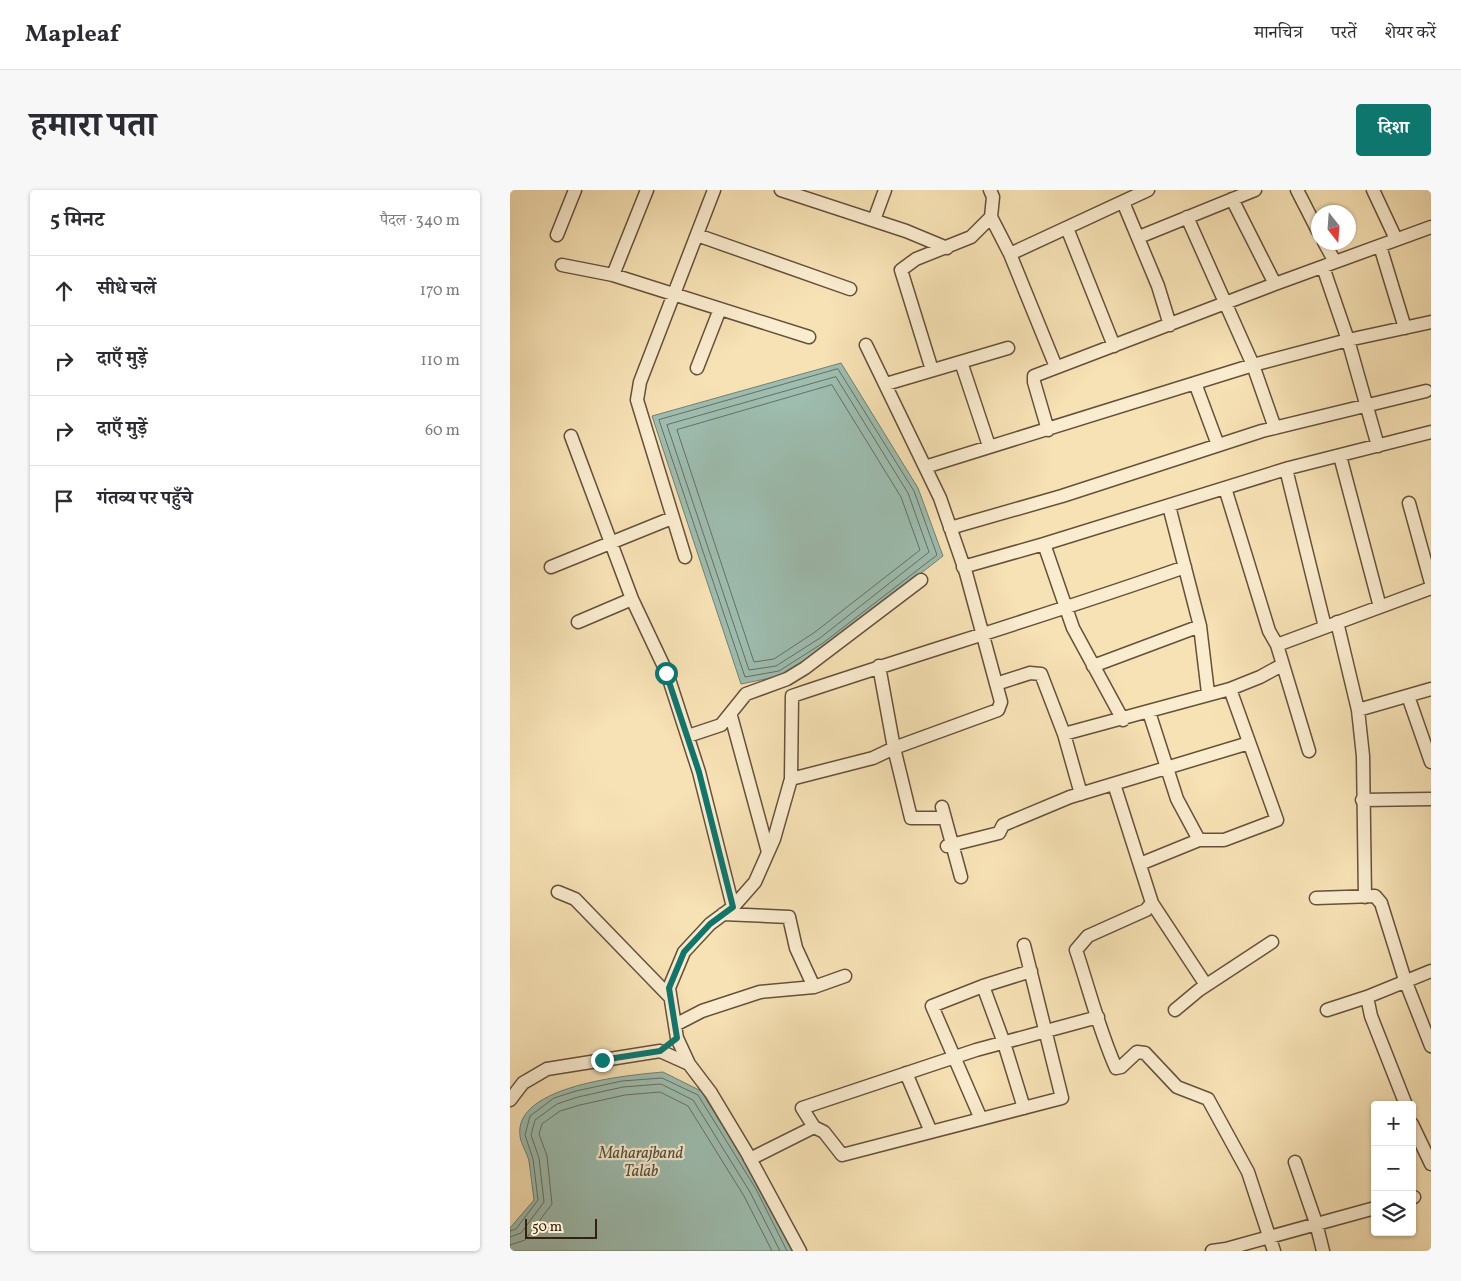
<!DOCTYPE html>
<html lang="hi">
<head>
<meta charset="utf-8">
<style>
  :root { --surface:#fff; --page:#f7f7f7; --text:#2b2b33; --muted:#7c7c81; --line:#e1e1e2; --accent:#0f766e }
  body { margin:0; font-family:Vollkorn,"Noto Serif Devanagari",serif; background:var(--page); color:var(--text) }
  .controls { position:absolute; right:15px; bottom:15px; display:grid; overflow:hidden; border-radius:5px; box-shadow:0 1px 4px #0004 }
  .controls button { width:45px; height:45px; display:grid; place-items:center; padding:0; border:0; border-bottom:1px solid var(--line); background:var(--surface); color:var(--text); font:25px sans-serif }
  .compass { position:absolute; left:801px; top:15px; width:45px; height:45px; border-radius:50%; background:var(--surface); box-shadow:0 1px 4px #0004; rotate:163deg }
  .scale { position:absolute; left:15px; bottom:12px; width:72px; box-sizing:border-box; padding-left:5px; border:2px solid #342112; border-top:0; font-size:14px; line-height:18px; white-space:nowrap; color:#342112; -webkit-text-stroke:4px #faeccf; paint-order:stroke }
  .stop { position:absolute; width:15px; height:15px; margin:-11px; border:4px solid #0f766e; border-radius:50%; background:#fff }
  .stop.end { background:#0f766e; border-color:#fff; box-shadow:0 1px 5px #0008 }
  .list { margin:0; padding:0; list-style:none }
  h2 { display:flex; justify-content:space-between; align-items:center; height:65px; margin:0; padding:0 20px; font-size:21px }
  h2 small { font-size:16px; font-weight:400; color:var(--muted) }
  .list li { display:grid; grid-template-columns:32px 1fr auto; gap:15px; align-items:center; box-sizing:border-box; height:70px; padding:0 20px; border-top:1px solid var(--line) }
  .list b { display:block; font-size:19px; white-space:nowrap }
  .list em { font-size:16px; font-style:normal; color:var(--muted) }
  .icon { flex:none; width:28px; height:28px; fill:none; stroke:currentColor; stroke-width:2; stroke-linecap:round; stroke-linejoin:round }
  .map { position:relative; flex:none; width:921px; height:1061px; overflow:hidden; border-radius:5px }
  header { display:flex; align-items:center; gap:30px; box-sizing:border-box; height:70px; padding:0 25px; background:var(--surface); border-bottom:1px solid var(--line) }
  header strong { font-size:24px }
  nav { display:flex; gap:28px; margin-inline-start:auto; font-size:18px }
  .intro { display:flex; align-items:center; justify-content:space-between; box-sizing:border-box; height:120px; padding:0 30px }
  h1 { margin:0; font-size:35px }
  .button { padding:12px 22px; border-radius:5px; background:var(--accent); color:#fff; font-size:18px; font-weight:700 }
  main { display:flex; gap:30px; padding:0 30px }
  aside { flex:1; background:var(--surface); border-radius:5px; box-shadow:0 1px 4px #0004 }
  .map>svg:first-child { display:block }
  .water { fill:#9dbdb0; stroke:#737f71 }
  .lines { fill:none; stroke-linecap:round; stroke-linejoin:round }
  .shore { stroke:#686f61; stroke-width:1 }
  .minor-casing { stroke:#65513b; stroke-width:15 }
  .minor { stroke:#faeccf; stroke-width:12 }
  .route { stroke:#0f766e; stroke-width:6 }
  .labels { text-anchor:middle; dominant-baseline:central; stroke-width:4.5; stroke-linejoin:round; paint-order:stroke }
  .water-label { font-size:16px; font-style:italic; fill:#545041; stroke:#faeccf }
</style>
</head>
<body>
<header>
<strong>Mapleaf</strong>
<nav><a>मानचित्र</a><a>परतें</a><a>शेयर करें</a></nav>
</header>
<div class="intro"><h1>हमारा पता</h1><a class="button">दिशा</a></div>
<main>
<aside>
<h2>5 मिनट<small>पैदल · 340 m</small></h2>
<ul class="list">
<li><svg class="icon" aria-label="ahead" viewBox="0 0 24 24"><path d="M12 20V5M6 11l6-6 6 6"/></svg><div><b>सीधे चलें</b></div><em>170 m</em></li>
<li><svg class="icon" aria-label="right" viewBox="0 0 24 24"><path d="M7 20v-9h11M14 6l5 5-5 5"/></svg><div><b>दाएँ मुड़ें</b></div><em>110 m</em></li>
<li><svg class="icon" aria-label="right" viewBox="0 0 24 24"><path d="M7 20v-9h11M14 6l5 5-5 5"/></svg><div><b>दाएँ मुड़ें</b></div><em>60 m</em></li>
<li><svg class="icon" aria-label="arrive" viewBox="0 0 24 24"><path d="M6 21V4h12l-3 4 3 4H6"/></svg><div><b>गंतव्य पर पहुँचे</b></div></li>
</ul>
</aside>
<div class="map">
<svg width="921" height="1061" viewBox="0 0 921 1061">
  <rect width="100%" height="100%" fill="#f7e2b5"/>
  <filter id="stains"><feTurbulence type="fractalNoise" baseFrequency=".004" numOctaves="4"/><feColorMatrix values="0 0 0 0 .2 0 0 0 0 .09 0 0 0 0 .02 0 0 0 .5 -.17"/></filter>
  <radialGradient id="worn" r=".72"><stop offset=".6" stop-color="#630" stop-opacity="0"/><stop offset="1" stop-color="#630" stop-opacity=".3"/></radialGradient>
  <path class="water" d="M331,173L408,298L433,366L316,457L270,486L231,494L142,226Z
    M153,882L191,901L250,997L283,1061H0V1038L24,1010C22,997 21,984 19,971C17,963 11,954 10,946C3,895 120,885 153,882Z"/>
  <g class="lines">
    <path class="shore" d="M328,179L404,301L427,365L313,453L269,481L235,487L149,230Z
      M326,187L398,303L419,362L310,448L266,476L239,480L157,235Z
      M322,195L391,307L410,360L305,442L264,469L244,472L167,240Z
      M0,1041L6,1039L28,1010L23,969L15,945L20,926L44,908L66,901L112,891L152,888L188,905L246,999L277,1061
      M0,1047L11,1043L34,1012L29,968L21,945L25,930L47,914L68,907L113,897L151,894L183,910L240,1002L270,1061
      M0,1055L15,1050L42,1014L37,966L29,944L32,934L50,921L70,915L115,905L150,902L178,916L234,1006L262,1061"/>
    <defs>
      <path id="minor" d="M271,0L396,41L437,58
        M787,0L808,41
        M863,0L886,49
        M722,9L765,94
        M613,12L648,96L660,135
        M481,27L500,64L546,177
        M677,27L743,175L765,238
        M364,30L375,0
        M557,38L604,156
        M47,45L65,0
        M187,45L340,99
        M629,47L745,0
        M814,52L825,72
        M870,56L895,138
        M500,64L638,0
        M52,75L103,85L299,147
        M813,77L838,150L868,256
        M103,85L137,0
        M451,172L479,256
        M187,178L210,119
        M422,180L391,80L406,69L461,47L481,27L483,7L480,0
        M685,193L708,255
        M376,194L498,158
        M538,240L524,192V186L765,94L921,37
        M61,246L122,409L157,483L189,582L223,717
        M830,266L870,417
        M415,277L743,175L838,150L921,132
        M776,279L815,437
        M715,298L759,441L767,455L799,561
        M899,313L921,393
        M659,316L690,436L698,503
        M440,338L552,306L752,241L916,201
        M534,354L563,438L613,530
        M175,367L127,210L130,192L204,0
        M41,377L162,328
        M453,377L534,354L779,278L921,242
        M68,432L122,409
        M827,432L848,520L921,499
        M767,455L921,398
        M369,476L384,558L401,628H435
        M583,476L690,436
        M486,494L520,483L531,484L554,544L571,604
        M898,506L921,572
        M848,520L853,566L855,707
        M639,522L667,609L689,650
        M221,526L258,662
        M554,544L720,499L750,487L772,475
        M178,546L211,535L236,504L277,489L295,478L411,390
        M281,589L363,568L384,558L488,520L491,512L456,383L430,308L356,155
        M604,594L642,713L636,720L578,746L566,760C579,799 589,840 606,878L611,877L627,862L635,863L667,897L698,909L738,982L764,1061
        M852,610L921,609
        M432,617L451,687
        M437,656L489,643L493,635L560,607L739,553
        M630,674L689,650H714L767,630L720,499
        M48,702L65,709L160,807
        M806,708L865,706L871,713L895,790L921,856
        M642,713L696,795
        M213,724L279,727L286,758L304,797
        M514,755L552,908L332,965L314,942L304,937L292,918L466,860C507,849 547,838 588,827
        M473,796L494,853L514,918
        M857,807L861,826L896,915
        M665,820L689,800L762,752
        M817,820L857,807L921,781
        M165,835L192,821L250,802L304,797L335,786
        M179,874L167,848L159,798L174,762L200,734L223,717L245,692L264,649L281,589L282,506C413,462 545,423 675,377
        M396,883L421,942
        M0,910L13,893L37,879L150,861L179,874L201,903L237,963L290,1061
        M471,929L422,816L473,796L521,781
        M902,934L921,974
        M240,969L304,937
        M785,972L806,1033L813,1061
        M902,1008L904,1007
        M716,1059L865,1018
        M702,1061L716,1059V1061"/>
    </defs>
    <use href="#minor" class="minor-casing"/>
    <use href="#minor" class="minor"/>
  </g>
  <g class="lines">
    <path class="route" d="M92,870L150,861L167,848L159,798L174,762L200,734L223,717L189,582L156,483"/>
  </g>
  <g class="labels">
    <g class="water-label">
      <text x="131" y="964">Maharajband<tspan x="131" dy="18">Talab</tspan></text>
    </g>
  </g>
  <rect width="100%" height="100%" filter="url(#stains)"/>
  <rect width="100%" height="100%" fill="url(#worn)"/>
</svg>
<div class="controls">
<button>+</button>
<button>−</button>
<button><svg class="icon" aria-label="layers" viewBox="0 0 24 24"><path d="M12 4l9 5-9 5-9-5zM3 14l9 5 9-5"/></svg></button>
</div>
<svg class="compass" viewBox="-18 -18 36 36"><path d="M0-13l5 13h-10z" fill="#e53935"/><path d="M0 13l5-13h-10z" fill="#7c7c81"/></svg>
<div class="scale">50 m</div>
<div class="stop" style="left:156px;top:483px"></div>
<div class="stop end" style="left:92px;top:870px"></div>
</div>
</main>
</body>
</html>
